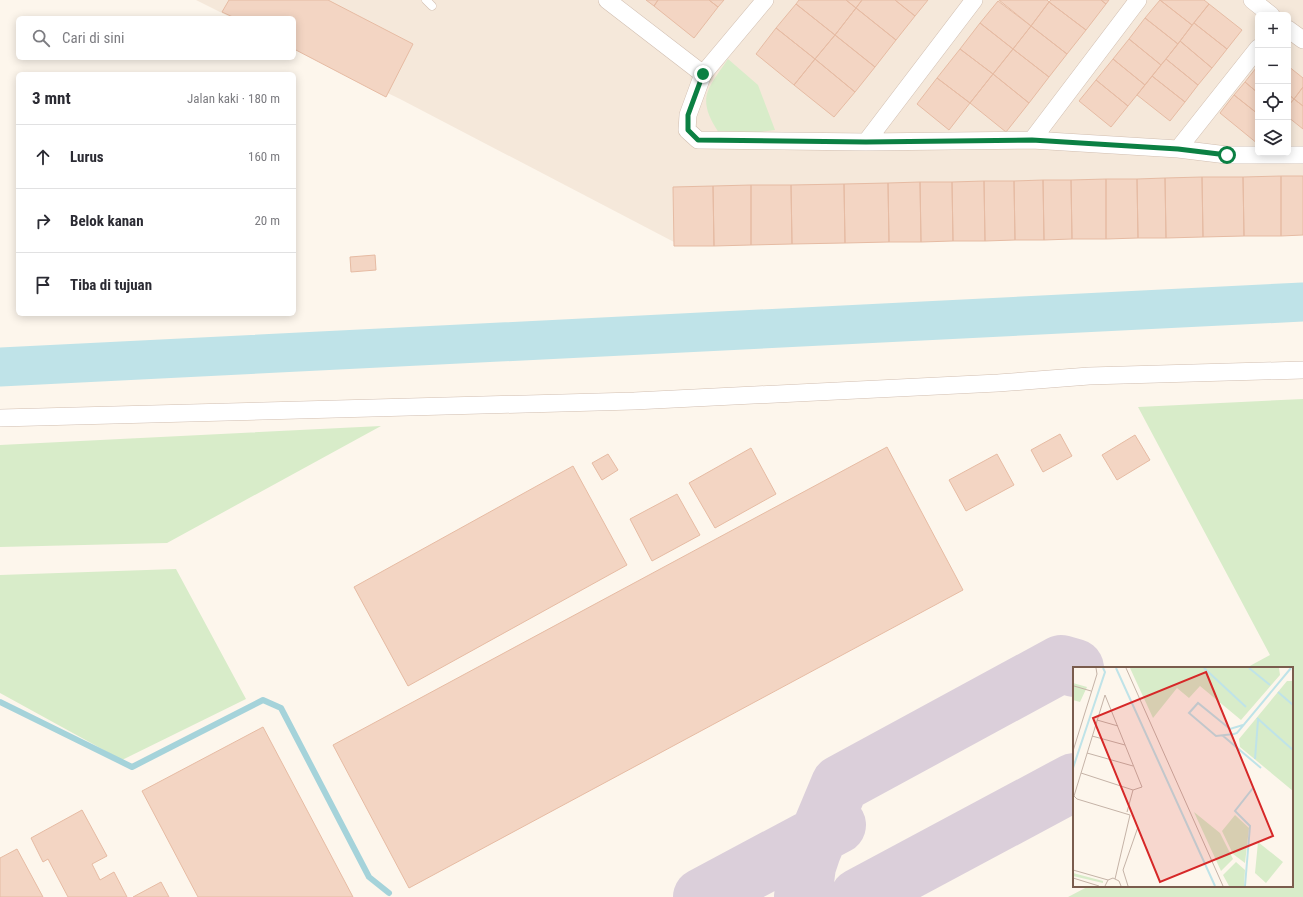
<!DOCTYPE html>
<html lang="id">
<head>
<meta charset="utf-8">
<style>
  :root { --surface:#fff; --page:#f2f2f3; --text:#2b2b33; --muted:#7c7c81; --line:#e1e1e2 }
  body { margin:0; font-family:"Roboto Condensed",sans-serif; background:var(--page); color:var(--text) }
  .controls { position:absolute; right:12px; top:12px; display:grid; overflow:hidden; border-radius:6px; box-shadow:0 2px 10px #0003 }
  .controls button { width:36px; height:36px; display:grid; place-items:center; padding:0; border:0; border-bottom:1px solid var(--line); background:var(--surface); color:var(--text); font:20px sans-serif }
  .stop { position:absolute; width:12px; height:12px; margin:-9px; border:3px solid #0b8043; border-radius:50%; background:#fff }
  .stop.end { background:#0b8043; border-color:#fff; box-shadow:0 1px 4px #0008 }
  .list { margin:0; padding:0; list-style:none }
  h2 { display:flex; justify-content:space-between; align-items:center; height:52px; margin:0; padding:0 16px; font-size:17px }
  h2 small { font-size:13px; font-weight:400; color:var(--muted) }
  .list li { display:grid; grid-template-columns:26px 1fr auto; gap:12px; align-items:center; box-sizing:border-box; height:64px; padding:0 16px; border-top:1px solid var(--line) }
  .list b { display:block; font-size:15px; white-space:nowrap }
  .list em { font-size:13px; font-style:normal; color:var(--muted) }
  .icon { flex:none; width:22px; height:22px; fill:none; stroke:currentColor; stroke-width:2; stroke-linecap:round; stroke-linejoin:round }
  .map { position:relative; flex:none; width:1303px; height:897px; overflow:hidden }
  .search { position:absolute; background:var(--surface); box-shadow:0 2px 10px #0003; left:16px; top:16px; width:280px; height:44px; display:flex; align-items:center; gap:10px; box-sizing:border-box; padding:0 14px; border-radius:6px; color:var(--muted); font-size:15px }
  .panel { position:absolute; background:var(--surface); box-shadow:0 2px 10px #0003; left:16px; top:72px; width:280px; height:244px; border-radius:6px }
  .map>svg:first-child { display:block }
  .residential { fill:#f5e8da; fill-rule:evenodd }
  .green { fill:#d8ecc9 }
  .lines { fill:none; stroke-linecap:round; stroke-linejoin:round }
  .stream { stroke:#a5d3da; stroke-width:6 }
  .river { stroke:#bfe3e8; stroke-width:39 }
  .taxiway { stroke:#dbcfda; stroke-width:58 }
  .building { fill:#f3d5c3; stroke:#e6bba3 }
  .service-casing { stroke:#d1beb0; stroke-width:9 }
  .minor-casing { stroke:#d1beb0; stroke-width:18 }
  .service { stroke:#fff; stroke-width:8 }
  .minor { stroke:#fff; stroke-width:17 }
  .route { stroke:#0b8043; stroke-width:5 }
  .inset-river { fill:none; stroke:#bfe3e8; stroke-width:2 }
  .inset-road { fill:none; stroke:#c5b3a7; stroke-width:1 }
  .view { fill:#d62828; fill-opacity:0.15; stroke:#d62828; stroke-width:2 }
  .inset-edge { fill:none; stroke:#7a5c4d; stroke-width:2 }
</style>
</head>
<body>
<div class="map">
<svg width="1303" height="897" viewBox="0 0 1303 897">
  <rect width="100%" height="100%" fill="#fdf6ec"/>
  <path class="residential" d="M196,0H1303V230L674,242L400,99L294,48V18H232ZM1258,15H1288V153H1258Z"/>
  <path class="green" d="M728,59L758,85L775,130L730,136L719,133C696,98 707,90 728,59Z
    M1303,399V897H1068L1089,886H1292V668H1246L1270,655L1138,407Z
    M381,426L167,543L0,547V445Z
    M176,569L246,699L122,760L0,693V575Z"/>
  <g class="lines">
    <path class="stream" d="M0,702L132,767L263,700L281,708L369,877L389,893"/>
    <path class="river" d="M0,367L1303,302"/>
    <path class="taxiway" d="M702,897L837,825
      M803,897L807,866L812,851L840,784L1061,664L1075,668
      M859,897L1074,782"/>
  </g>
  <path class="building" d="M229,0H328L413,44L386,97L294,49V18H235L222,12Z
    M646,0H658L654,6Z
    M658,0H709L718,7L694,38L654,6Z
    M709,0H724L718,7Z
    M799,0H846L856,8L835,35L796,4Z
    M846,0H862L856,8Z
    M862,0H895L915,16L896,40L856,8Z
    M895,0H928L915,16Z
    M999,0H1047L1049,2L1031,26Z
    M1051,0H1101L1106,4L1086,30L1049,2Z
    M1101,0H1109L1106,4Z
    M1160,0L1192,25L1178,44L1145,18Z
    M1160,0H1204L1209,4L1192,25Z
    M998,1L1031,26L1013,49L980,23Z
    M1049,2L1086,30L1067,54L1031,26Z
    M796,4L835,35L815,59L776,28Z
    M1209,4L1242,30L1227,49L1194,23Z
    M856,8L896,40L875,67L835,35Z
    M1145,18L1178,44L1161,65L1129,39Z
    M980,23L1013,49L993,74L960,49Z
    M1194,23L1227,49L1212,68L1180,41Z
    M1031,26L1067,54L1049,77L1013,49Z
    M776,28L815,59L794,85L756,54Z
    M835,35L875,67L855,92L815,59Z
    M1129,39L1161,65L1145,85L1113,59Z
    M1180,41L1212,68L1198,85L1166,59Z
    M960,49L993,74L970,103L937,78Z
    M1013,49L1049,77L1029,103L993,74Z
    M815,59L855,92L834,117L794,85Z
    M1113,59L1145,85L1128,106L1096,80Z
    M1166,59L1198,85L1185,102L1152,76Z
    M1288,66L1303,78V87L1294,99L1288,94Z
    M1256,68L1258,70V93L1245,82Z
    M993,74L1029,103L1006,132L970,103Z
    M1152,76L1185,102L1170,121L1137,95Z
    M937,78L970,103L949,130L917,104Z
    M1096,80L1128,106L1111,127L1079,101Z
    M1245,82L1258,93V114L1234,95Z
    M1303,87V106L1294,99Z
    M1288,94L1294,99L1288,106Z
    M1234,95L1258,114V144L1220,113Z
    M1294,99L1303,106V129L1288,117V106Z
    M1281,176H1303V235L1281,236Z
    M1281,176V236H1244L1243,177Z
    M1202,177H1243L1244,236L1203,237Z
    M1202,177L1203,237L1166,238L1165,178Z
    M1165,178L1166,238H1138L1137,179Z
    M1106,179H1137L1138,238L1106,239Z
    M1106,179V239H1072L1071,180Z
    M1043,180H1071L1072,239L1044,240Z
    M1043,180L1044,240H1015L1014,181Z
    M984,181H1014L1015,240L985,241Z
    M984,181L985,241H953L952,182Z
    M920,182H952L953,241L921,242Z
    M920,182L921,242H889L888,183Z
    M888,183L889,242L845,243L844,184Z
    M844,184L845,243L792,244L791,185Z
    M751,185H791L792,244L751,245Z
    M751,185V245L714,246L713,186Z
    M713,186L714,246H674L673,187Z
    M375,255L376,270L351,272L350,257Z
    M1060,434L1072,456L1043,472L1031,450Z
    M1135,435L1150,460L1117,480L1102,455Z
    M887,447L963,590L409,888L333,745Z
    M751,448L776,494L715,528L689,483Z
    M608,454L618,470L602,480L592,463Z
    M997,454L1014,485L966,511L949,480Z
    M573,466L627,565L408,686L354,587Z
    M677,494L700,535L652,561L630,519Z
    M263,727L353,897H198L142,791Z
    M82,810L107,856L92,864L100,880L114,872L127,897H68L48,859L43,862L31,838Z
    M17,849L43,897H0V858Z
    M161,882L169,897H133Z"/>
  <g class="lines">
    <defs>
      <path id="service" d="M426,0L432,6"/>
      <path id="minor" d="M607,0L703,74L688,115L687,130L698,140L866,142L1032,140L1178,149L1227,155H1303
        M1252,0L1271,15
        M1288,29L1303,40
        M703,74L765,0
        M1032,140L1138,0
        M866,142L974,0
        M1178,149L1258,48
        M0,418L634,401L998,383L1089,376L1303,370"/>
    </defs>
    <use href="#service" class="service-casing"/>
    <use href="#minor" class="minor-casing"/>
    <use href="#service" class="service"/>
    <use href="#minor" class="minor"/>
  </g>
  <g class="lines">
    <path class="route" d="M703,74L688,115V130L698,140L866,142L1032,140L1178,149L1227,155"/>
  </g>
  <g transform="translate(1073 667)">
    <rect width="220" height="220" fill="#fdf6ec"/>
    <path d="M57,1H206L207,8L168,53L127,19L116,31L104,21L80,51ZM214,14H220V124L167,80L166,72ZM0,16L14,20L7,35L0,33ZM121,145L147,166L160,192L148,204ZM162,148L176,161L172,196L160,187L149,164ZM185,175L210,195L193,216L182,206ZM163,195L172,203L171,219H156L150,208ZM0,206L30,214V216L0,209Z" fill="#d8ecc9"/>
    <path class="inset-river" d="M43,1L142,219M131,1L173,40M176,1L197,18M205,25L220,38M184,51L220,83M170,58L157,62L125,36L116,46L143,69L161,67L164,66L218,1M149,68L188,101M182,92L185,53M0,101L32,5L30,1M172,219L177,159L162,144L180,121"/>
    <path class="inset-road" d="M53,1L150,219M1,19L18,24M24,53L45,59M19,69L52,78M0,84L24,7L23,1M14,86L60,99M8,106L60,123M0,203L35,213M0,211L26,219M42,212L57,148L4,132L1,129L32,28L69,120L60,123L54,145M32,219L35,213L40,211L46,214L48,219M55,219L50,203L65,160"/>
    <path class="view" d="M133,5L200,169L87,215L20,51Z"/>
    <rect width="220" height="220" class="inset-edge"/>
  </g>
</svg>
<div class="controls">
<button>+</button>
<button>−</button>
<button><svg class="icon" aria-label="locate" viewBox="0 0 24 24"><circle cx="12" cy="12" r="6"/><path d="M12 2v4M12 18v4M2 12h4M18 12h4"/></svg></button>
<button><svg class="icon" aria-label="layers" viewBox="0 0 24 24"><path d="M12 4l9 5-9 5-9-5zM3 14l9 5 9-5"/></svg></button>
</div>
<div class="stop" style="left:1227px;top:155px"></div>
<div class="stop end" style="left:703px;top:74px"></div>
<div class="search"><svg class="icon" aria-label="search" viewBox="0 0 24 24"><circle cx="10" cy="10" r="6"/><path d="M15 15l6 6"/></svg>Cari di sini</div>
<section class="panel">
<h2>3 mnt<small>Jalan kaki · 180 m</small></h2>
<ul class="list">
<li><svg class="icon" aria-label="ahead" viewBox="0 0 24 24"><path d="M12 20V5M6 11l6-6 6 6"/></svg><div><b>Lurus</b></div><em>160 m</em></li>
<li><svg class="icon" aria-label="right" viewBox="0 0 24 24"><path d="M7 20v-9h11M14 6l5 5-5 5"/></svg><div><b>Belok kanan</b></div><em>20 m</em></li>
<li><svg class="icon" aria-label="arrive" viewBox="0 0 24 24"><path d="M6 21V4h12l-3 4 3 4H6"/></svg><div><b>Tiba di tujuan</b></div></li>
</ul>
</section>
</div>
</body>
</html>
